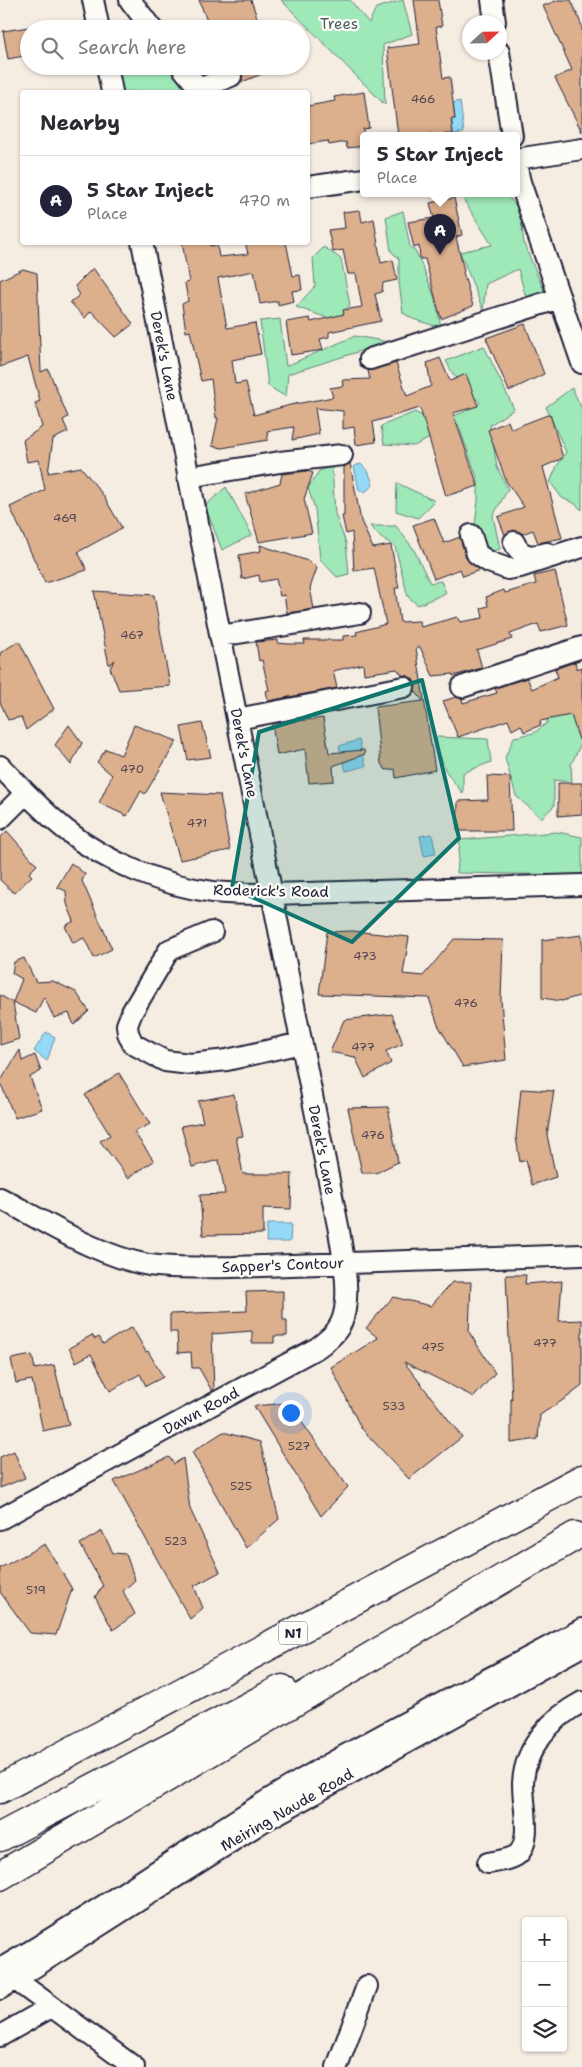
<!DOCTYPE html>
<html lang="en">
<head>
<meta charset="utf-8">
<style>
  :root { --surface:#fff; --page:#f7f7f7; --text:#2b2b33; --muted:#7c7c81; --line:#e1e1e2; --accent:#22223b }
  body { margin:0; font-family:"Shantell Sans",sans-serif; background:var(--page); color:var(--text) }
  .controls { position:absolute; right:15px; bottom:15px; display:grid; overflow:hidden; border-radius:5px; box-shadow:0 1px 4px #0004 }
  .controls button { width:45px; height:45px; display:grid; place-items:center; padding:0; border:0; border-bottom:1px solid var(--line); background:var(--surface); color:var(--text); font:25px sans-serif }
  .compass { position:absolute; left:462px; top:15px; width:45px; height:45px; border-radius:50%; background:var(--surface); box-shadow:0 1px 4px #0004; rotate:68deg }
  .you { position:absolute; left:290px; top:1412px; width:18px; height:18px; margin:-12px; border:4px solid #fff; border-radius:50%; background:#1a73e8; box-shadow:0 0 0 8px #1a73e833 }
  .badge { display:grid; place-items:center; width:32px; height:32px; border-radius:50%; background:var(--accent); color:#fff; font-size:16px; font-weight:700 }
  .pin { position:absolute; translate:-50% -41px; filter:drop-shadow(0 1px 2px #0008) }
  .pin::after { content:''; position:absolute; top:26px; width:18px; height:15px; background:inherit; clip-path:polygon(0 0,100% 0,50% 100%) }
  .popup { position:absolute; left:360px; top:132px; width:160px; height:65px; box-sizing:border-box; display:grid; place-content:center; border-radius:5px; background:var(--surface); filter:drop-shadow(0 1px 4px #0005); font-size:16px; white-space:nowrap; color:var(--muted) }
  .popup b { font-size:19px; color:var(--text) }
  .popup::after { content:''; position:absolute; left:50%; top:100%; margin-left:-10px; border:10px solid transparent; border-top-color:var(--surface) }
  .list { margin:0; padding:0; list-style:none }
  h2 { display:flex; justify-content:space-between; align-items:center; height:65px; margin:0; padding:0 20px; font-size:21px }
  h2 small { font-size:16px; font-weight:400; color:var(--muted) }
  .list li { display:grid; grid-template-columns:32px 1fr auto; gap:15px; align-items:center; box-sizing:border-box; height:90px; padding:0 20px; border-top:1px solid var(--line) }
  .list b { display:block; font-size:19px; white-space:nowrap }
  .list p { margin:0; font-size:16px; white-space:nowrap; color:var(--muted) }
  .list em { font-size:16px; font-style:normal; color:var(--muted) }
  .icon { flex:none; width:28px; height:28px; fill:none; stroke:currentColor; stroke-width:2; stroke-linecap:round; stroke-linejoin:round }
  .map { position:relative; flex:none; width:582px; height:2067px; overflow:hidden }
  .search { position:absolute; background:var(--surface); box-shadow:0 1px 4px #0004; left:20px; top:20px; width:290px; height:55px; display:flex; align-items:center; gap:12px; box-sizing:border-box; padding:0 18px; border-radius:28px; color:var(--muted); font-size:19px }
  .panel { position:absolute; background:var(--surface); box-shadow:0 1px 4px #0004; left:20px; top:90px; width:290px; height:155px; border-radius:5px }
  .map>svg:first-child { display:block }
  .green { fill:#9fe8b8; stroke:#60857a }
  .water { fill:#94daf6; stroke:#6690ab }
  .building { fill:#dcaf8d; stroke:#22223b }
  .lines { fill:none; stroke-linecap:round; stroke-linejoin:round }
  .minor-casing { stroke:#22223b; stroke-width:24 }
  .highway-casing { stroke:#22223b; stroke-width:31 }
  .minor { stroke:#fdfcf7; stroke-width:20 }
  .highway { stroke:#fdfcf7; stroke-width:28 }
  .marked { fill:#0f766e; fill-opacity:0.2; stroke:#0f766e; stroke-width:4; stroke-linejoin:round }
  .labels { text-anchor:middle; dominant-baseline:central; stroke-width:4.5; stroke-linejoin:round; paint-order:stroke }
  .number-label { font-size:12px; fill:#504550 }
  .shield { fill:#fdfcf7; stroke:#646373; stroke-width:1 }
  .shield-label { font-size:14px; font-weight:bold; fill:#22223b }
  .park-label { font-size:15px; fill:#485d60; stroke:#fdfcf7 }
  .street-label { font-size:15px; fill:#22223b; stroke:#fdfcf7 }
</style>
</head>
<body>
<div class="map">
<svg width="582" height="2067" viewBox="0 0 582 2067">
  <rect width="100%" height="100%" fill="#f6ede2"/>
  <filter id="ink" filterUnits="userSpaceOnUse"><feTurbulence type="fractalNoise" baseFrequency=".02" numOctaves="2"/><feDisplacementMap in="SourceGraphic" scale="10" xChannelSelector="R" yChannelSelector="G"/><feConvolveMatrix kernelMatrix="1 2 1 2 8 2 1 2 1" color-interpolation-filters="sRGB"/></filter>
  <g filter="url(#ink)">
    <path class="green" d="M281,0H350L369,23L376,8L403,0L412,34L383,45L385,105Z
      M118,66H169L189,92H122Z
      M460,194H506L520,211L524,244L545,293L527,301L518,269L486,284L483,310L460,252L492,245Z
      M403,211L410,247L416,252L424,270L436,301L441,328L413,319L403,313L399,283V259L391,251L386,217Z
      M324,247L341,259L350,305L336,321L296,307L315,286L313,258Z
      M280,319L286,366L355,336L389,342L288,374L286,397L268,386L260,321Z
      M484,346L514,409L490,425L497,467L508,489L493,516L500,549L484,553L474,532L478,501V480L458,424L414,446L384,444L381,426L415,412L433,422L462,413L480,403L453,374L446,361Z
      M572,388L582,409V510L574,503L562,498L550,482L557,466L566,452L546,407Z
      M332,466L335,514L346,543L349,574L337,577L320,559L315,509L308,488L319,471Z
      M397,483L435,501L418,518L396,511Z
      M226,487L252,535L222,550L205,506Z
      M370,526H396L413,548L430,583L441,581L446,593L418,605L408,597L395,546L381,538Z
      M562,695L574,722L582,720V741L571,765L572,782L554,780V806L541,818L516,796L505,758L514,737L534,733L547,723V708Z
      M435,737L488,739L491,762L463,773V794L445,770Z
      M557,832L582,837V875L457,873L460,840Z"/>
    <path class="water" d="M460,101L464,133L453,134L452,119H455L453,103Z
      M361,464L369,473L373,485L365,492L359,490L354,466Z
      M359,740L366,766L346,771L339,746Z
      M432,834L436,854L424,856L420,836Z
      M46,1032L55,1037L47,1061L34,1051Z
      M267,1224H291L290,1242H266Z"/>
    <path class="building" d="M199,0H251L261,29H210Z
      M414,0H438L442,26L436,27L443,78L450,77L455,119H451L453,134L398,136L387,48L420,44Z
      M558,0H571L582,26V132L555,78L572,70L543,6Z
      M29,27V55L8,59L3,31Z
      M238,66H278L279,67L242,82V72Z
      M364,92L369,128L363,129L364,146L347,148L346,142L329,145L328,141L308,144V106L335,101L334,97Z
      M454,198L462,235L456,237L464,271L463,272L473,306L441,319L425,259H420L419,246L414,248L408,222L434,218L430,203Z
      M360,210L362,222L374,219L381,263L393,260L397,280L383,283L382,292L375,294L381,321L329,332V337L320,339L323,350L291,355L286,322L310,318L311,322L344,314L343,310L362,307L356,274H348L343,250L333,252L328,230L345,228L343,212Z
      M182,242H210V246L217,245L219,257L248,254L245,242H286L293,276L300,275L302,290L292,291L294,301L278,305V301L260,304L254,271L218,278L227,328L255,323L261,354L232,360L235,384L246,382L254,415L290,405L333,397L330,388L343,386L342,380L370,379L368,371L396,363L407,396L431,386L427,363L440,358L450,381L466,374L478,406L453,413L478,486L446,496L420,408L373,422L376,442L356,445L354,427L343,429V411L315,408L319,434L292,440L294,427L267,431L268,440L222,448L212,446L218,418H216L211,379L201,381L190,331L186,332L182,304L188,301L185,283L189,282Z
      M93,268L133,324L116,337L91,311L85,318L70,302L80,295L75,286Z
      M23,269L37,273L41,372L48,369L68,417L63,420L68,432L53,439L48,473L81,467L103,495L122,528L78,552L87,570L45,583L10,507L45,490L39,460L27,462L23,440L42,427L35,403L40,401L28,357L0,367V280Z
      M525,324L544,374L509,391L486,338Z
      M550,414L563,458L543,467L562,538L538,543L533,530L522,534L514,530L505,535L498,517L524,507L506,481L488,430L508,421L511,429Z
      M350,463L361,521L373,548L391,545L399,588H395L400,622L419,621L421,627L457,617L460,622L483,618L481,608L488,606L486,597L504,590L505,593L536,584L534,576L555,571L568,625L541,632L538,624L510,634L512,639L477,650L482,668L453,676V674L433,676L420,647L416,648L435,770L396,778L395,769L386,770L381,764L375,707L423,701L415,691L416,685L413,680L408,676L402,675L397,669L364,674L363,664L333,671L337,688L268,701L266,691L269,690L262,660L259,661L256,642L278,640V643L289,644H305L304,640H343V636L357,635L356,632L386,624L374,568L354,571L352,532L346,534L342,516H344V467Z
      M307,471L313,473L304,499L312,533L259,542L245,494L280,483L282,474Z
      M434,518L444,543L460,537L466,558L480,570L463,576L460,569L434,579L413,525Z
      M260,545L311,562L317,568L310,588L314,609L287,613L284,595L280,596L276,579L260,582L259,575L242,579L239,555L261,551Z
      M94,591L154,595L170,686L119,690L110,668L115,660L109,665Z
      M19,641L54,709L26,730L21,717L8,720L0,702V653Z
      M575,662L577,669L582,667V739L579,740L571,715L540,721L541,725L524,732L521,725L512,730L508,720L458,737L443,701L456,697L462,699L463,703L497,693L495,688L527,678L532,689L558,677L555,669Z
      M323,718L329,753L364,750L365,754L333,766L334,781L309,783L305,749L277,755L272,724Z
      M202,723L211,757L188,760L181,727Z
      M69,725L82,743L71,765L55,745Z
      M134,725L177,741L145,794L141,791L127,816L99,803L112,775L97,762L106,749L121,755Z
      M487,776L510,777L512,831H457L458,801L488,800Z
      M558,783H582V814L558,816Z
      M160,792L220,795L230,850L180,860Z
      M7,831L37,865L29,873L32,876L14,893L0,880V838Z
      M71,863L85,874L82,881L112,949L94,958L84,938L73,943L65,926L74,921L67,904L66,891L57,887Z
      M353,931L409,937L403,974L423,976L454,939L503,940L501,1000L506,1060L463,1067L438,1025L429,998L319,994L327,932Z
      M582,935V995L562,1001L542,998V940Z
      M24,958L36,982L53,981L76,992L89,1011L74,1025L69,1013L54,1018L44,997L36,1013L13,1002L22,979L12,973L14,962Z
      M0,995L13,1003L19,1039L0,1045Z
      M392,1014L403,1044L386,1051L391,1063L365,1078L355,1057L330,1052L344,1020Z
      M20,1050L22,1061L35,1055L41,1071L30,1077L42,1109L15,1118L0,1082Z
      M119,1073L150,1124L134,1132L154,1161L128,1178L100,1141L110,1135L85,1095Z
      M521,1089L554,1091L547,1135L556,1177L532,1185L526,1160L520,1162L516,1137Z
      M234,1094L243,1136L236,1137L243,1174H292L291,1209L263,1208V1234L203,1235L200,1195L225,1194L219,1160L192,1167L181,1126L203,1122L198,1101Z
      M388,1107L398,1162L376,1173H362L348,1108Z
      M506,1275H526L525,1284L562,1281L559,1321L582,1320V1386L569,1396L540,1415L538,1439L511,1443V1398L512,1400Z
      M452,1282H471L469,1332L495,1373L474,1397L404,1362L462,1437L409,1479L361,1428L331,1367L378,1338L366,1328L393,1297L431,1306Z
      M283,1291V1320H287V1336H274V1343H252V1331L212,1334L214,1390L212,1391L199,1368H192L191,1352L178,1353L177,1332H170V1314L247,1311L246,1292Z
      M132,1327L146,1352L148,1351L163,1377L146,1386L140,1374L110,1391L91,1354L76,1362L69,1348L92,1335L95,1339L99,1337L103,1344Z
      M32,1355L35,1369L54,1365L69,1425L43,1431L32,1380L16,1383L11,1359Z
      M288,1403L348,1487L321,1516L254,1406Z
      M223,1432L260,1442L279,1519L246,1548L192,1452Z
      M14,1451L25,1478L0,1488V1457Z
      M169,1457L174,1464L183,1458L190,1509L220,1572L194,1586L203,1608L190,1619L114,1481Z
      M102,1531L113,1553L126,1554L135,1580L123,1591L135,1614L113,1630L95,1597L103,1586L80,1544Z
      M45,1544L72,1589L56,1635L30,1633L0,1592V1568Z"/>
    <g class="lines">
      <defs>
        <path id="minor" d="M93,0L99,29
          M130,0L152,29
          M492,0L495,22
          M499,52L512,136
          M107,66L112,92
          M181,66L202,92
          M199,89L231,76
          M516,159L582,149
          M516,164L520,182L582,363
          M308,187L364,179
          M370,359L560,298
          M188,477L280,462L342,455
          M471,535L477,554L489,562L508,569L520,567L582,547
          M514,542C521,558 532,557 547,553
          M220,636L360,613
          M462,687L582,647
          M237,719L404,687
          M0,766C21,788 42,811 66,830C107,863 162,885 213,892C233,894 252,894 271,894L582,885
          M0,819L26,793
          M212,932L169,950L132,1012L127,1025L128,1033L133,1044L165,1061L190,1064L227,1060L301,1043
          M0,1198C46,1222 97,1256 149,1265C177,1269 205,1267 233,1267L582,1255
          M0,1519L317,1348C327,1341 336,1334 341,1323C352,1299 343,1256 339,1231L142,242
          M488,1863C497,1861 514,1860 520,1852C528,1840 526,1823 525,1810C524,1801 523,1792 523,1783C525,1746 552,1718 582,1702
          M0,1969C102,1911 197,1841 298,1782C391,1728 488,1680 582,1629
          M6,1973L134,2067
          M0,1989L262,1822L582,1646
          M0,2036L51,2007
          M337,2067L367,1986"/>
        <path id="highway" d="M0,1789L582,1479
          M0,1837L282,1689
          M0,1876L575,1536"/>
      </defs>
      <use href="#minor" class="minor-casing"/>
      <use href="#highway" class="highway-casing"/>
      <use href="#minor" class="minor"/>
      <use href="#highway" class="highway"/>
    </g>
  </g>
  <path class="marked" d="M422,680L459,838L352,942L232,888L259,732Z"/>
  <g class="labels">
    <g class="number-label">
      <text x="423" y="99">466</text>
      <text x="65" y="518">469</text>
      <text x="132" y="635">467</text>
      <text x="132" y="769">470</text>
      <text x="197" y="823">471</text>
      <text x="365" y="956">473</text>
      <text x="466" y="1003">476</text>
      <text x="363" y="1047">477</text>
      <text x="373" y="1135">476</text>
      <text x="545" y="1343">477</text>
      <text x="433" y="1347">475</text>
      <text x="394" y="1406">533</text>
      <text x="299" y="1446">527</text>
      <text x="241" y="1486">525</text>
      <text x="176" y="1541">523</text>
      <text x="36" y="1590">519</text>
    </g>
    <rect class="shield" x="279" y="1621.5" width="28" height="23" rx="4"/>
    <g class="shield-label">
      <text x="293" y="1633">N1</text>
    </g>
    <g class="park-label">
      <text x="339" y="24">Trees</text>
    </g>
    <g class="street-label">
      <text transform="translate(164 356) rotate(79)">Derek's Lane</text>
      <text transform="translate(244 753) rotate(79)">Derek's Lane</text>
      <text transform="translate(271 891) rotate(1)">Roderick's Road</text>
      <text transform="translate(322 1150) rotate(79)">Derek's Lane</text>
      <text transform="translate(283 1265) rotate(-2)">Sapper's Contour</text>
      <text transform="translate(201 1411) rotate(-28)">Dawn Road</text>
      <text transform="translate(287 1810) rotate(-30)">Meiring Naude Road</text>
    </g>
  </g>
</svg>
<div class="controls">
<button>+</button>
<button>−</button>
<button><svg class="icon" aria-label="layers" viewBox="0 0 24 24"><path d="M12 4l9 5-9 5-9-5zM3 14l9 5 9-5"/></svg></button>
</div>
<svg class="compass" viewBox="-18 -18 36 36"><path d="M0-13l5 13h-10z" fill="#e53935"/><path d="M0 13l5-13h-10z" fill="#7c7c81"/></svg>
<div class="you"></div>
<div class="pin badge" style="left:440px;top:255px">A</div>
<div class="popup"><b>5 Star Inject</b>Place</div>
<div class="search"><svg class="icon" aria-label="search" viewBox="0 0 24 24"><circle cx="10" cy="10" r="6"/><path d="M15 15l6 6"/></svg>Search here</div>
<section class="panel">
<h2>Nearby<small></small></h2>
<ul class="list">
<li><span class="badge">A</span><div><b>5 Star Inject</b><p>Place</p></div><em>470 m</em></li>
</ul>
</section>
</div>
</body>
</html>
